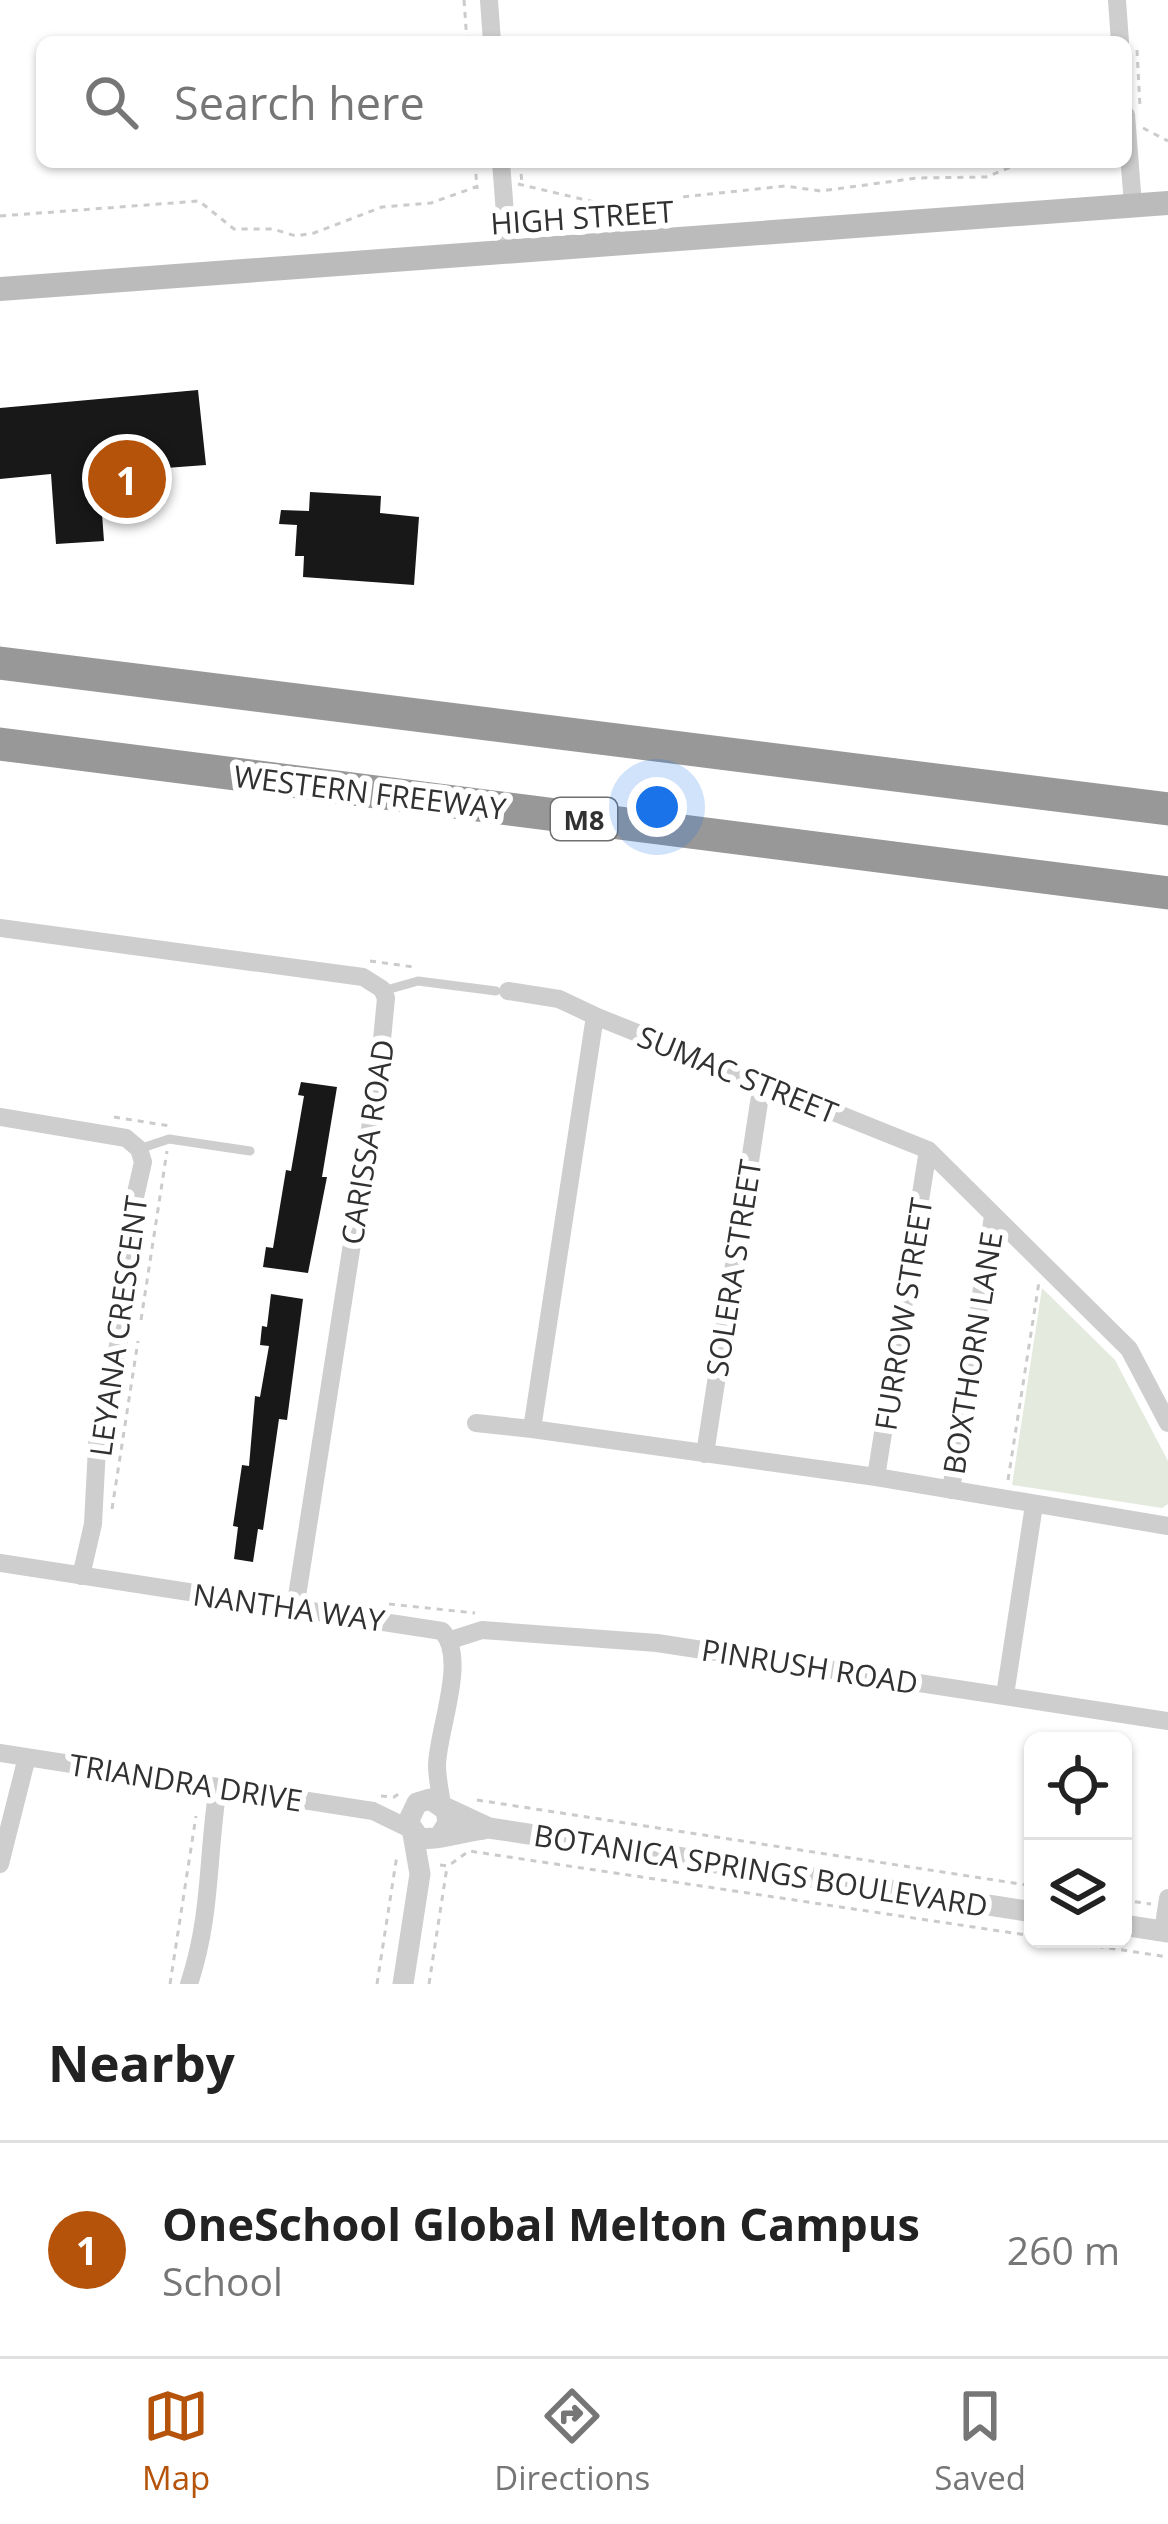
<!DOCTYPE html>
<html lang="en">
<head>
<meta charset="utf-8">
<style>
  :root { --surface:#fff; --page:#f2f2f2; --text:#222; --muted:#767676; --line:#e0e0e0; --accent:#b45309 }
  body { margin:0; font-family:"Open Sans",sans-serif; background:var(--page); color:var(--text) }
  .controls { position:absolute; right:36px; bottom:36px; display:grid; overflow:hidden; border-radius:18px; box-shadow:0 3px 9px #0004 }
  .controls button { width:108px; height:108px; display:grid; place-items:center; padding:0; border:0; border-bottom:3px solid var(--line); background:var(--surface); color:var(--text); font:60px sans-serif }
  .you { position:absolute; left:657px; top:807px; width:42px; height:42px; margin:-30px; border:9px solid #fff; border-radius:50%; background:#1a73e8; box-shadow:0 0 0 18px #1a73e833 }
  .badge { display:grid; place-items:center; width:78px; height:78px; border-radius:50%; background:var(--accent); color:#fff; font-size:39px; font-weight:700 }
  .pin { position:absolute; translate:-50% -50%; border:6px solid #fff; box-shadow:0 3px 12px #0006 }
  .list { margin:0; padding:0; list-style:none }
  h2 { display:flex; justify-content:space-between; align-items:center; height:156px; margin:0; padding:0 48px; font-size:51px }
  h2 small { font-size:39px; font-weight:400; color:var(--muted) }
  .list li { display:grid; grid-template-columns:78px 1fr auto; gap:36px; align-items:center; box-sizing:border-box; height:216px; padding:0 48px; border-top:3px solid var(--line) }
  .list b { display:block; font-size:45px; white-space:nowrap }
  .list p { margin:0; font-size:39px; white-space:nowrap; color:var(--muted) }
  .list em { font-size:39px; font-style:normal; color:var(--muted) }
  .icon { flex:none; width:66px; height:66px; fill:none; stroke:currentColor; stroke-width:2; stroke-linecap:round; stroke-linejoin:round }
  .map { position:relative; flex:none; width:1168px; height:1984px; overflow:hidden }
  .search { position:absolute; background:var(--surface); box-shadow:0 3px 9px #0004; left:36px; right:36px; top:36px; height:132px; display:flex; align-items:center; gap:30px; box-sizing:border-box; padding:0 42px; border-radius:18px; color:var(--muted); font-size:45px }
  .sheet { height:372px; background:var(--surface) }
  nav { display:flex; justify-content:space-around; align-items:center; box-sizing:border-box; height:168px; border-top:3px solid var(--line); background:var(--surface); font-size:33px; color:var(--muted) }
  nav a { display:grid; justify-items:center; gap:6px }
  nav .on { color:var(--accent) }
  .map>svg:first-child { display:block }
  .green { fill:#e4eadd }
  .building { fill:#181818 }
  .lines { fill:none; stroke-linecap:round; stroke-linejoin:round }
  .path { stroke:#cbcbcb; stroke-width:3; stroke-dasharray:6 6; stroke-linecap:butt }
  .service { stroke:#cecece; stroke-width:9 }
  .minor { stroke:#cecece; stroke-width:18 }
  .tertiary { stroke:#cecece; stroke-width:21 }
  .secondary { stroke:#bbb; stroke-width:24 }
  .motorway { stroke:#989898; stroke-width:33 }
  .labels { text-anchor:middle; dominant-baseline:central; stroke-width:12; stroke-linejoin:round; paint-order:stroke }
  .shield { fill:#fff; stroke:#6f6f6f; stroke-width:3 }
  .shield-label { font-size:27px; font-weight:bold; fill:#313131 }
  .street-label { font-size:30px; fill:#313131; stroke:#fff }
</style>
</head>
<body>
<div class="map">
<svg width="1168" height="1984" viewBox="0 0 1168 1984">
  <rect width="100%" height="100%" fill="#fff"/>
  <path class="green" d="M1042,1288L1115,1360L1168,1461V1504L1162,1508L1012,1485Z"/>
  <path class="building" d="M198,390L206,465L99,473L104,541L56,544L51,474L0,479V408Z
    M310,492L381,496L380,513L419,517L414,585L303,577L304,556H295L297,525L279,524L281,510L309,511Z
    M301,1082L337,1087L322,1177H327L308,1273L263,1267L266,1247L273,1248L286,1170L291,1171L304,1096L298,1095Z
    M271,1294L303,1299L287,1420L279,1419L263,1530L258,1529L253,1562L234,1559L238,1527L233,1526L242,1465L249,1466L255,1396L260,1397L269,1346L260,1345L262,1326L267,1327Z"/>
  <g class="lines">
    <path class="path" d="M464,0L467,42
      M1137,50L1140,106
      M1143,128L1168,141
      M475,162L477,189
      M520,162L522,184
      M518,184L607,205L785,186L821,191L917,178L986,177L1024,162
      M0,216L199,201L234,229H273L296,236L314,233L382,207L431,203L484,184
      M370,961L414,967
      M114,1117L170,1126
      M141,1320L167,1151
      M1008,1480L1039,1282
      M112,1509L138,1341
      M389,1604L475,1613
      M381,1796L394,1797L400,1793
      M477,1800L1033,1886
      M440,1865L448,1866L469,1851L1033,1936
      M1123,1900L1151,1904
      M1050,1939L1168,1957
      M170,1984L196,1816
      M377,1984L397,1855
      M429,1984L447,1867"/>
    <path class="service" d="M383,991L418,981L496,991
      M139,1149L169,1139L250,1151"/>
    <path class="minor" d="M489,0L492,42
      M1117,0L1120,42
      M1126,115L1133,205
      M501,162L508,252
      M0,928L363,977L382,989L386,998L379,1071L295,1609
      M508,991L559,999L595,1016
      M0,1117L126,1138L139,1149L143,1162L128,1228L122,1329L98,1428L93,1524L81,1576
      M476,1423L532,1429
      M1168,1423L1129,1349L928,1150L595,1016L532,1429L876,1477L1168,1526
      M705,1454L762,1083
      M876,1477L928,1150
      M951,1490L993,1216
      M0,1563L442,1631C468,1658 438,1729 437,1765C437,1778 440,1791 442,1804
      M451,1640L482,1630L657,1643L1168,1721
      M1005,1695L1034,1505
      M0,1753L373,1811L410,1829
      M0,1864L27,1757
      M1163,1931L1168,1898
      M189,1984C212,1915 207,1856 218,1787"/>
    <path class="tertiary" d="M444,1807L489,1828L1033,1912
      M440,1836L448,1823L446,1810L430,1799L417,1803L408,1822L419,1838C436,1841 465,1831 484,1829
      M1123,1925L1168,1932
      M403,1984L420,1874L413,1834"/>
    <path class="secondary" d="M0,289L1168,203"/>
    <path class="motorway" d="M0,663L1168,809
      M0,744L1168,893"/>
  </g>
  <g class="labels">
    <rect class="shield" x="551" y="798" width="66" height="42" rx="9"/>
    <g class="shield-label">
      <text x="584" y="819">M8</text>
    </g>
    <g class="street-label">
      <text transform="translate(582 217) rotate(-4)">HIGH STREET</text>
      <text transform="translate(370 792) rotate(7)">WESTERN FREEWAY</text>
      <text transform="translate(738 1074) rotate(22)">SUMAC STREET</text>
      <text transform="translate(367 1142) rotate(-81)">CARISSA ROAD</text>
      <text transform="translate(733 1268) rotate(-81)">SOLERA STREET</text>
      <text transform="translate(903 1314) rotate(-81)">FURROW STREET</text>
      <text transform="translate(118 1326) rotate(-82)">LEYANA CRESCENT</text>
      <text transform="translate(972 1353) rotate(-81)">BOXTHORN LANE</text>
      <text transform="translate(289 1607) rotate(8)">NANTHA WAY</text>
      <text transform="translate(810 1666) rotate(9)">PINRUSH ROAD</text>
      <text transform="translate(186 1782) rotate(9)">TRIANDRA DRIVE</text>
      <text transform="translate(761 1870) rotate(9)">BOTANICA SPRINGS BOULEVARD</text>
    </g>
  </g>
</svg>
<div class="controls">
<button><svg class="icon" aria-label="locate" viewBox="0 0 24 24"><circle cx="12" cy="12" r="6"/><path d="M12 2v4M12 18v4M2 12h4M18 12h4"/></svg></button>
<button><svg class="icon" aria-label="layers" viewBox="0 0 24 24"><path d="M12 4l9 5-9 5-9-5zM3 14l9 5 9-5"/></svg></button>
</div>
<div class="you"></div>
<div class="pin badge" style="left:127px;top:479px">1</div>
<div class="search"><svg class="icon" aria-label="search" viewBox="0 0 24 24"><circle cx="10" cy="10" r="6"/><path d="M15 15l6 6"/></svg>Search here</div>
</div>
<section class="sheet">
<h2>Nearby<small></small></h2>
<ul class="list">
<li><span class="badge">1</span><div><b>OneSchool Global Melton Campus</b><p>School</p></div><em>260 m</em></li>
</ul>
</section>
<nav>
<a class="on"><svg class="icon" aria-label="map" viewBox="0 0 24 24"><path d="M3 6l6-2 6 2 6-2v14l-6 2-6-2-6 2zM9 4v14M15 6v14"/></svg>Map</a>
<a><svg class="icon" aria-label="directions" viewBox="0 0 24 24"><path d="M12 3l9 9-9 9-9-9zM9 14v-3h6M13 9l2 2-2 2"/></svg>Directions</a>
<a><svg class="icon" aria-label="saved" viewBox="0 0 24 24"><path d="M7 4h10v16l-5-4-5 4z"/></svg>Saved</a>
</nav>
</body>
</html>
